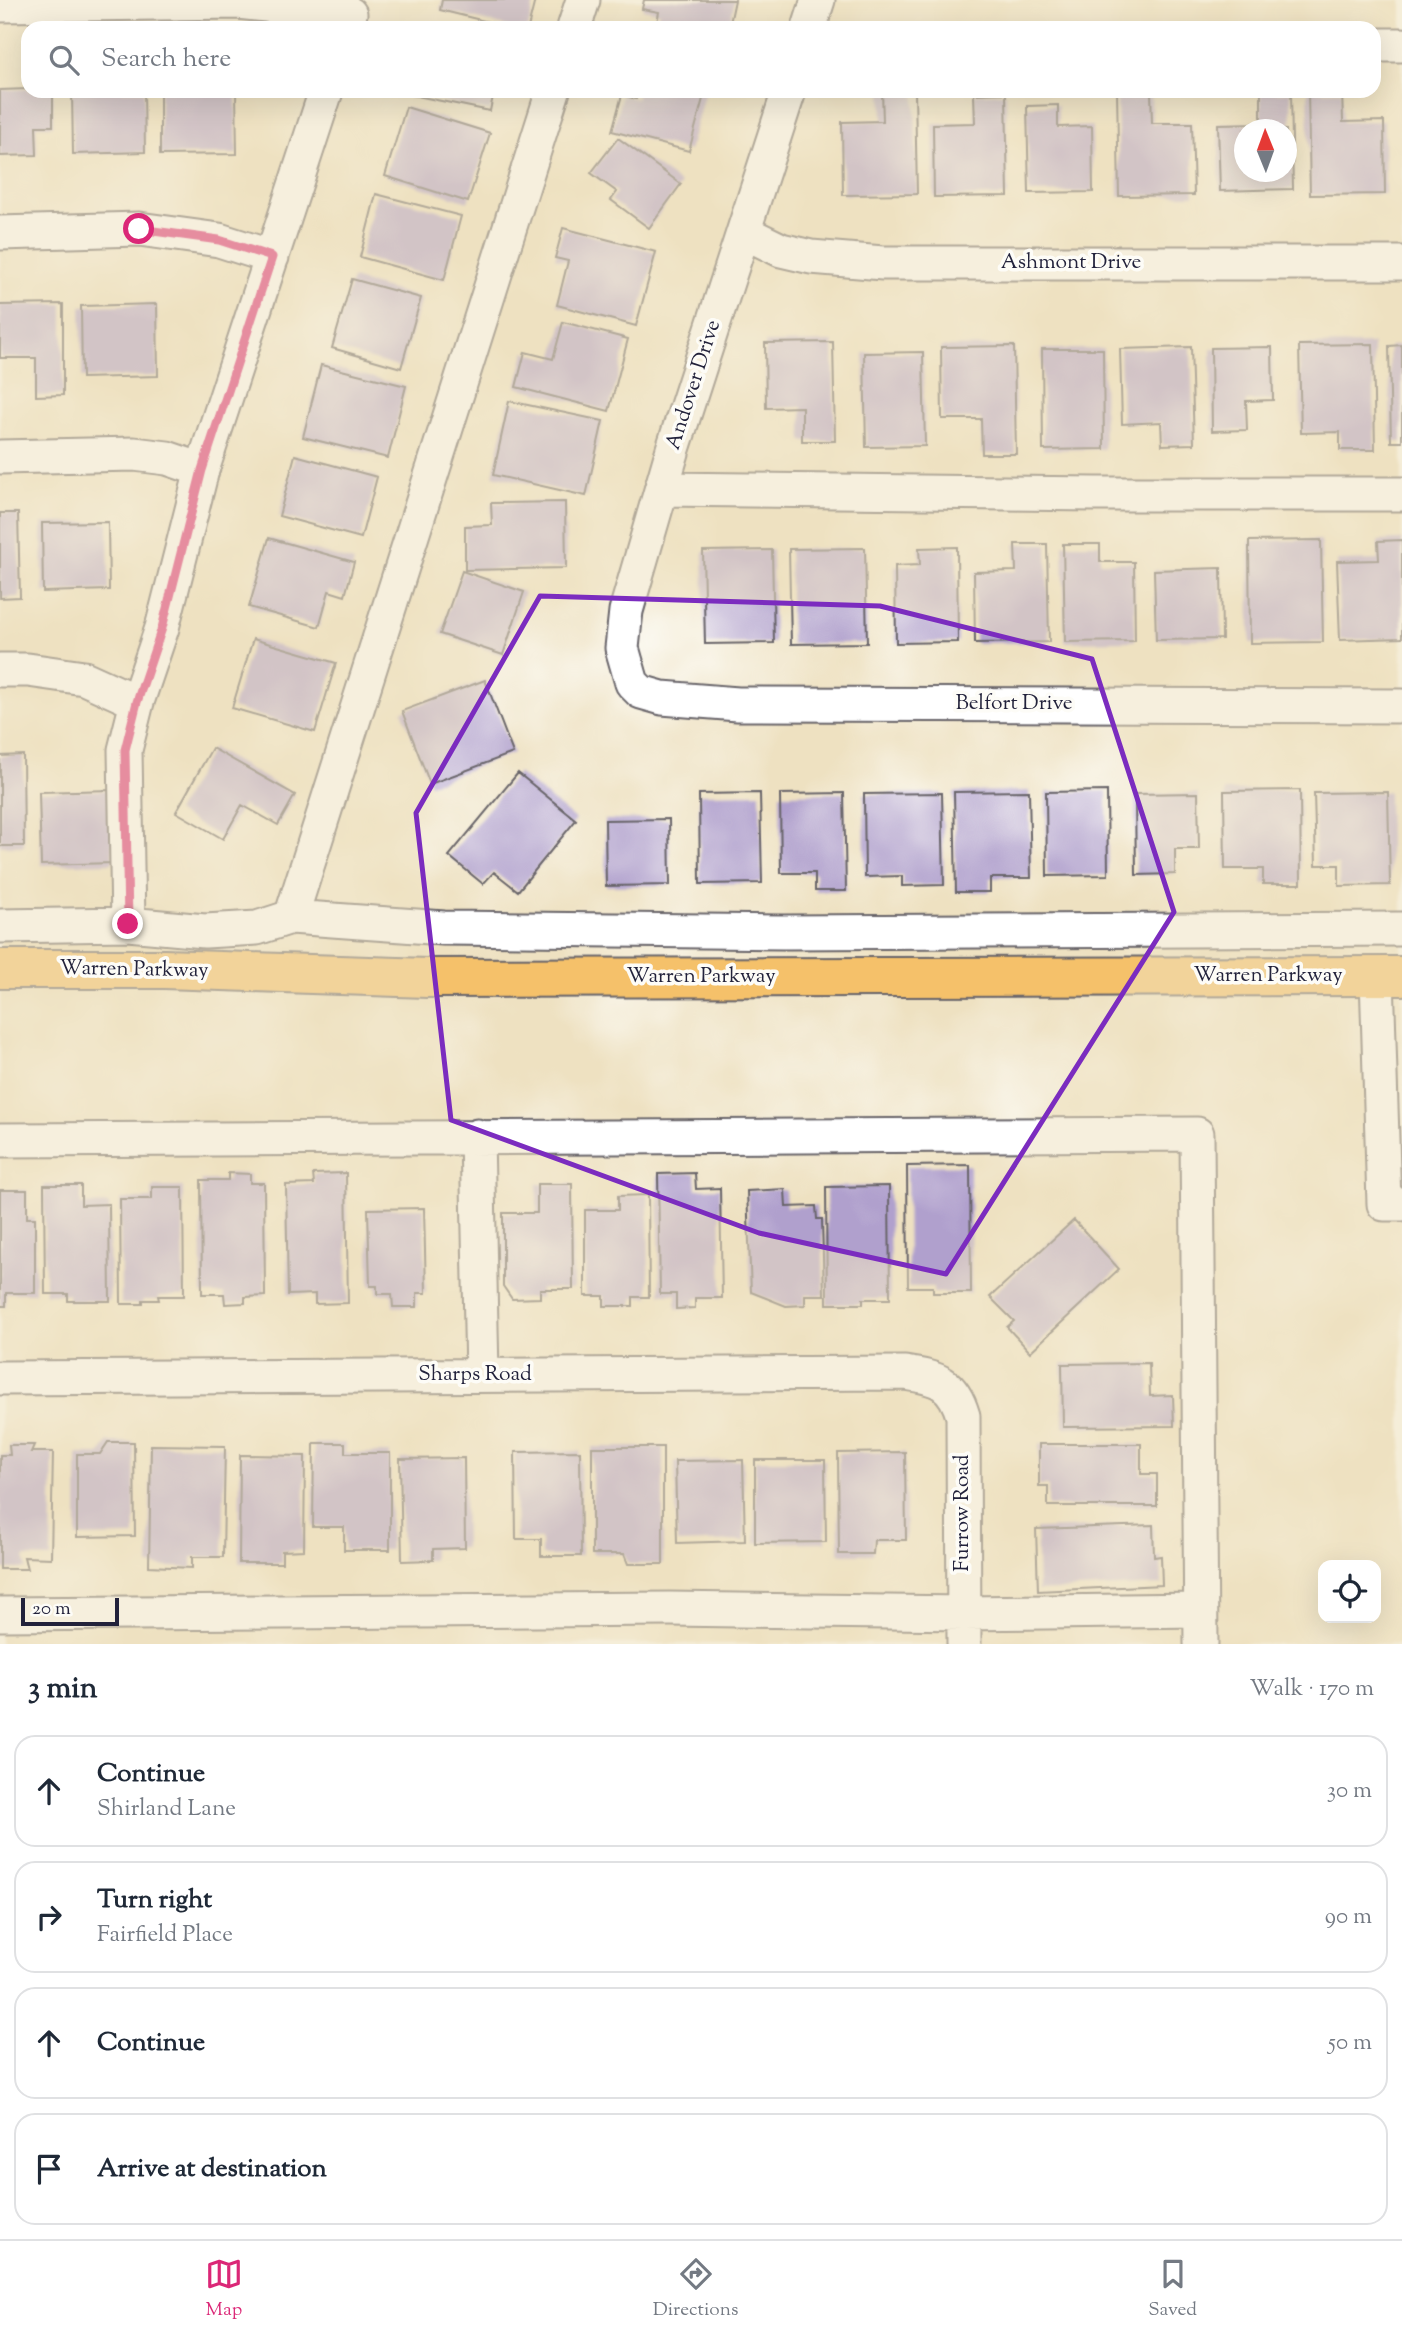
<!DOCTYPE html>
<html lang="en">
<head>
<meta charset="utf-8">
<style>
  :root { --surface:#fff; --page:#f6f6f7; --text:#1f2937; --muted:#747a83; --line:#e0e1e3; --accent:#db2777 }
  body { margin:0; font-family:"Sorts Mill Goudy",serif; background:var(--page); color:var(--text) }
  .controls { position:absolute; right:21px; bottom:21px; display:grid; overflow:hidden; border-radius:14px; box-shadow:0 7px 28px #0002 }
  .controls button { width:63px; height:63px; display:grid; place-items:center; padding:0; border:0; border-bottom:2px solid var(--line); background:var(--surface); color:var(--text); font:35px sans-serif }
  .compass { position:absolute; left:1234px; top:119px; width:63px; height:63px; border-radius:50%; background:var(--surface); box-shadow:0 7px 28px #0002; rotate:359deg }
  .scale { position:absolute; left:21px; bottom:18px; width:98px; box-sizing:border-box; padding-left:7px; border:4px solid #22223b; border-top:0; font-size:19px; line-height:24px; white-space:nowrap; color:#22223b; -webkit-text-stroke:5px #fdfcf7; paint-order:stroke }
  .stop { position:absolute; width:21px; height:21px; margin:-16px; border:5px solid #db2777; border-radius:50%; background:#fff }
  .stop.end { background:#db2777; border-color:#fff; box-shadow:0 2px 7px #0008 }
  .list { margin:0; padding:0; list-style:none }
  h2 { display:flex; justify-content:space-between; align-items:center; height:91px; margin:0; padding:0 28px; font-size:30px }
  h2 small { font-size:23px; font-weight:400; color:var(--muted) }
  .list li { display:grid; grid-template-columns:46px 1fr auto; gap:21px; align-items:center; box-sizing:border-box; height:112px; margin:0 14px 14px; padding:0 14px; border:2px solid var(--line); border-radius:21px }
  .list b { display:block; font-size:26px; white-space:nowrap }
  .list p { margin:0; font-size:23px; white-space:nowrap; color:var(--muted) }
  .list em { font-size:23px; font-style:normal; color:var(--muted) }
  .icon { flex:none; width:38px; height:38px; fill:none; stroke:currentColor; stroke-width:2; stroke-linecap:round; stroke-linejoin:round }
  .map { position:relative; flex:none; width:1402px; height:1644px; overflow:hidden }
  .search { position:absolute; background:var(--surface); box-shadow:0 7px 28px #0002; left:21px; right:21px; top:21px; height:77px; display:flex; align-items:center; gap:18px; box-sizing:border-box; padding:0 24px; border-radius:21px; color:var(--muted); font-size:26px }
  .sheet { height:595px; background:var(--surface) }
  nav { display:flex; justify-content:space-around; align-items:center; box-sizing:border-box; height:98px; border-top:2px solid var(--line); background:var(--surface); font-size:19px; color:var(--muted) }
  nav a { display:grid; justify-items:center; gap:4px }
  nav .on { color:var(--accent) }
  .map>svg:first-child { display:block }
  .building { fill:#b0a0cd; fill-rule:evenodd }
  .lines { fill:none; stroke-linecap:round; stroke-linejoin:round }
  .minor-casing { stroke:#69656a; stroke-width:37 }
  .major-casing { stroke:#69656a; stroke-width:42 }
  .minor { stroke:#fff; stroke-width:33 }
  .major { stroke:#f5c16b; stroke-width:38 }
  .route { stroke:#db2777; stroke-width:9 }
  .marked { fill:none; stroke:#7b2cbf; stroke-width:5; stroke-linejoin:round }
  .labels { text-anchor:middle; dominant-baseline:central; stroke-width:7; stroke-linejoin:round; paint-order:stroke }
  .street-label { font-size:21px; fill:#22223b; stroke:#fdfcf7 }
</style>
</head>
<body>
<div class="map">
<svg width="1402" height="1644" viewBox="0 0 1402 1644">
  <rect width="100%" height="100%" fill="#fdfcf7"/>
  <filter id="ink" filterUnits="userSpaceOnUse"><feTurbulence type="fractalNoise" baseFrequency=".0143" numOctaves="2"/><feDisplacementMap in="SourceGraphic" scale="14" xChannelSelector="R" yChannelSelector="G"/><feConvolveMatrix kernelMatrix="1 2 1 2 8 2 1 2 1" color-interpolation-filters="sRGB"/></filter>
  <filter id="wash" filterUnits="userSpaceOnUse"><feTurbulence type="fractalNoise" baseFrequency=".00686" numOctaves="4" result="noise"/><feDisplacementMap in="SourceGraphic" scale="28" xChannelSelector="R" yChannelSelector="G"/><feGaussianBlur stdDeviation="1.57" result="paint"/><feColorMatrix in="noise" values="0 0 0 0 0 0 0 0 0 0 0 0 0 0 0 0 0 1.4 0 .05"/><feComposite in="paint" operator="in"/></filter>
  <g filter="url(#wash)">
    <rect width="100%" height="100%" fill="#eee1c1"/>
    <g id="blocks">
      <path class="building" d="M442,0H535L528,28H513L440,10Z
        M644,0H735L729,28H656L659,12L642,9Z
        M28,89V91H53V126H36L37,155L0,156V90Z
        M72,91H144L145,152L73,154Z
        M160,91H236L237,154L160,155Z
        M413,91H494L490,111L412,95Z
        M638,91H705L689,151L612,131L622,95L636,99Z
        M882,91H915L917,194L843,195L842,122L883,121Z
        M1117,91H1151L1152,123H1192L1194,195L1119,196Z
        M1308,91H1342L1343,122L1384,121L1385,194L1310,195Z
        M1291,92L1293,189L1220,191L1218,124L1261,123V93ZM1244,130H1286V172H1244Z
        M1006,93L1008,196L934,197L933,124L975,123L974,94Z
        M1058,105V127L1092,126L1093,192L1029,193L1027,106Z
        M406,107L490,133L468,202L385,176Z
        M618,138L681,184L649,228L611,200L617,192L591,173Z
        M376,194L461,216L444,280L360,257Z
        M563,228L656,252L636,326L557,305L568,261L555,258Z
        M352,279L421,298L401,368L332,348Z
        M63,304V395L36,396V358H0V305Z
        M157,304L158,376L82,378L81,306Z
        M563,322L628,339L609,411L516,387L525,352L553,359Z
        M833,342L835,441H802V407L766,408L765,343Z
        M1373,344L1375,450H1340V432L1301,433L1299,345Z
        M1402,345V442H1391L1389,346Z
        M1014,346L1016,454H982L981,419H942L941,347Z
        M1191,347L1194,444L1162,445L1161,422L1122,424L1120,349Z
        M1272,347L1273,400L1246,401L1247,430L1212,431L1211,348Z
        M1042,349H1103L1104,449L1043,450Z
        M923,352L925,446L866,447L864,353Z
        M321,365L406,386L388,458L303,437Z
        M509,401L603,421L586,496L493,475Z
        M295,455L377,477L361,538L279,516Z
        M565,502L566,568L465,570V526L492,525L491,503Z
        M0,513H18L20,597L0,598Z
        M108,522L109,590L43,592L42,523Z
        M269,538L354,562L345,596L329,591L319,627L249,607Z
        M1321,540L1323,642L1250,643L1249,541Z
        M1402,540V638L1340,640L1337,561L1379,560L1378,541Z
        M1015,544H1047L1049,642L975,643L974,572L1016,571Z
        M1063,544H1100V562H1134L1135,641L1065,642Z
        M957,547L958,642L896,643L895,566L920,565L919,548Z
        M865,548L867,643L791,644L789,549Z
        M772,550L774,643L705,644L703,551Z
        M1221,568L1222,639L1156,640L1154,570Z
        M462,571L524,592L503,655L440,634Z
        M253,639L336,663L315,732L232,708Z
        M485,680L513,753L430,784L402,711Z
        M212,748L295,795L278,825L242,805L223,839L176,812Z
        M23,755L24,846H0V756Z
        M518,773L576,820L518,891L494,872L483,884L449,856Z
        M111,790L113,863L41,865L39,792Z
        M1300,790L1301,884H1263V869H1225L1224,791Z
        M1029,791L1031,878H990V892H956L954,792Z
        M1107,791L1108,875L1047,876L1046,792Z
        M1388,792L1390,885L1339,886V865H1316L1314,793Z
        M760,793L762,883L700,884L699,794Z
        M844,793L846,891H815V873H781L780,794Z
        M942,793L944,885L902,886V876L865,877L864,794Z
        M1198,793L1199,849H1175V874L1136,875L1135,794Z
        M669,819L670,885L606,886L605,820Z
        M970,1165L971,1293H933V1287H908L907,1166Z
        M228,1173L250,1174V1183H264L265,1296L245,1297V1303L225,1304L224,1294H202L201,1180H228Z
        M346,1173L348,1303L315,1304V1294L288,1295L286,1185L314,1184L313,1174Z
        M695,1173L696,1189L720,1188L722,1298H695V1308L676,1309V1294H660L658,1174Z
        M537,1184H572L573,1289H540V1298L512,1299L503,1286V1213H537Z
        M44,1185H81V1205L109,1204L110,1301H68V1294H45Z
        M889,1186L890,1299H863V1304H827L826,1187Z
        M152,1187H183L184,1296H158L159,1300H143V1304H121L120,1199H152Z
        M785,1189L786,1207L816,1206L817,1219H822L824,1295H805V1305L786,1306L751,1292L747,1191Z
        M0,1190H27V1218H35V1293H6V1306H0Z
        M648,1195L649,1297H633V1306H604V1296H585V1210H618V1196Z
        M424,1208L426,1293H417V1307H393L392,1294H377V1286H370L368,1209Z
        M1074,1220L1119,1269L1030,1352L1007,1327L1014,1321L990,1297Z
        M1149,1363L1150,1396L1173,1395L1174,1426L1063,1427L1062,1364Z
        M108,1442H134L135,1536L77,1537V1454H100Z
        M314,1443H345V1453H390V1550H344V1527H313Z
        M1039,1444H1141V1474H1157V1506H1048V1486H1039Z
        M9,1445H34L31,1452H53L51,1558L24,1557L27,1569H0V1455H10Z
        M151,1445L225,1446L223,1557H192V1568L149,1566Z
        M592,1447H663V1564H628L624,1554H592Z
        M580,1451L581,1556H541V1539H516L515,1452Z
        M905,1452L906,1540H874L873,1554H839L838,1453Z
        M240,1455L305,1456L304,1550L282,1551V1563H239Z
        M464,1458L465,1548L433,1549V1560L402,1561L400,1459Z
        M743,1460L745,1541L677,1543L675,1461Z
        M755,1460H825L826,1542L755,1543Z
        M1153,1525L1154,1557L1161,1556L1162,1585L1038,1591L1036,1529Z"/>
    </g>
  </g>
  <g filter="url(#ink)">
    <use href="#blocks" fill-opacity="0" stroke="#69656a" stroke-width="2"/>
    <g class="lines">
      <defs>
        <path id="minor" d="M0,5L238,2L350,14
          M574,28L583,0
          M809,28L818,0
          M1374,45H1402
          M789,91L673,449L626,611L622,648L632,683L641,692L662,698L738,704L1402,706
          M744,232L781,250L811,257L883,263H1402
          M0,233L139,229L219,240L272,257
          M0,457L134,454L167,458L202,470
          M662,489L1096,494H1402
          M0,670H28L84,678L137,702
          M291,917L444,928L784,932L1402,929
          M128,924L125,750L137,702L162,628L202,470L326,91
          M0,926L128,924L205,931L257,928L291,917L553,91
          M1377,976L1384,1204H1402
          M477,1136L482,1375
          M0,1140L1197,1134L1201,1644
          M0,1378L905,1373C938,1378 953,1382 963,1416L964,1644
          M0,1614L670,1609L964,1613L1200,1610"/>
        <path id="major" d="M0,969H164L427,978L1402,976"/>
      </defs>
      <use href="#minor" class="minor-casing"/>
      <use href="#major" class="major-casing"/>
      <use href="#minor" class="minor"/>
      <use href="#major" class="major"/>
    </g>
  </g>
  <g class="lines" filter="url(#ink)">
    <path class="route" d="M128,924L125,750L137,702L162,628L202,470L272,257L219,240L139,229"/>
  </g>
  <path d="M0 0H1402V1644H0ZM540,596L880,606L1092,659L1174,912L946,1274L759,1233L451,1120L416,813Z" fill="#eee1c1" fill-opacity=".55" fill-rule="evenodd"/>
  <path class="marked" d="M540,596L880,606L1092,659L1174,912L946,1274L759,1233L451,1120L416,813Z"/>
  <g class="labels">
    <g class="street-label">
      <text x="1071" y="263">Ashmont Drive</text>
      <text transform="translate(694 385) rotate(-72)">Andover Drive</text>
      <text x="1014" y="704">Belfort Drive</text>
      <text transform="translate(134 970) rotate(1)">Warren Parkway</text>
      <text x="1268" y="976">Warren Parkway</text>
      <text x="701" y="977">Warren Parkway</text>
      <text x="475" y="1375">Sharps Road</text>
      <text transform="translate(963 1513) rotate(-90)">Furrow Road</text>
    </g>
  </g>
</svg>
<div class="controls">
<button><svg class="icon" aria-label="locate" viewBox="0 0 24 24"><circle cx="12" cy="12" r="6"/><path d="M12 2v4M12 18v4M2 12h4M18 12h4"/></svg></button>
</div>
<svg class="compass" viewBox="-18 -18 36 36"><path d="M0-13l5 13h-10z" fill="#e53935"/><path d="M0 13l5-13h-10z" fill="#747a83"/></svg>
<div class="scale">20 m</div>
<div class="stop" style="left:139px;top:229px"></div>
<div class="stop end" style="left:128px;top:924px"></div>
<div class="search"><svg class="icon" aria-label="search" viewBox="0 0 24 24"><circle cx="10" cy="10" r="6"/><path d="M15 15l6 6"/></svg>Search here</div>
</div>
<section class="sheet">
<h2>3 min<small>Walk · 170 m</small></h2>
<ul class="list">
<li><svg class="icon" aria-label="ahead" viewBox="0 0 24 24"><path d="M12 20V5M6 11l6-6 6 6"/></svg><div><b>Continue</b><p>Shirland Lane</p></div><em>30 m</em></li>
<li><svg class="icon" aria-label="right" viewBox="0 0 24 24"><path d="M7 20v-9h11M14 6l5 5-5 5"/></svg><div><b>Turn right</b><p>Fairfield Place</p></div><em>90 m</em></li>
<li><svg class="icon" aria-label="ahead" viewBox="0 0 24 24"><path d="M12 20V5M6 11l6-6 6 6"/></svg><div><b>Continue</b></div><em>50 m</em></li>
<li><svg class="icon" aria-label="arrive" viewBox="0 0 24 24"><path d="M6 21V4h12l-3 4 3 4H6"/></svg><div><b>Arrive at destination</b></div></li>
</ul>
</section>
<nav>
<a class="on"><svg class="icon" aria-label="map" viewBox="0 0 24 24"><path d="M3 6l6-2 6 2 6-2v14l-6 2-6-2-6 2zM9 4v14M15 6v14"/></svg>Map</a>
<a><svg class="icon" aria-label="directions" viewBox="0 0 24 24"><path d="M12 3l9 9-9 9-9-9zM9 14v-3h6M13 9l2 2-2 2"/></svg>Directions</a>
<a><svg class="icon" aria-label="saved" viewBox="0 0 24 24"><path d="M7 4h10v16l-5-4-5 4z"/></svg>Saved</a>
</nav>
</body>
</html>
